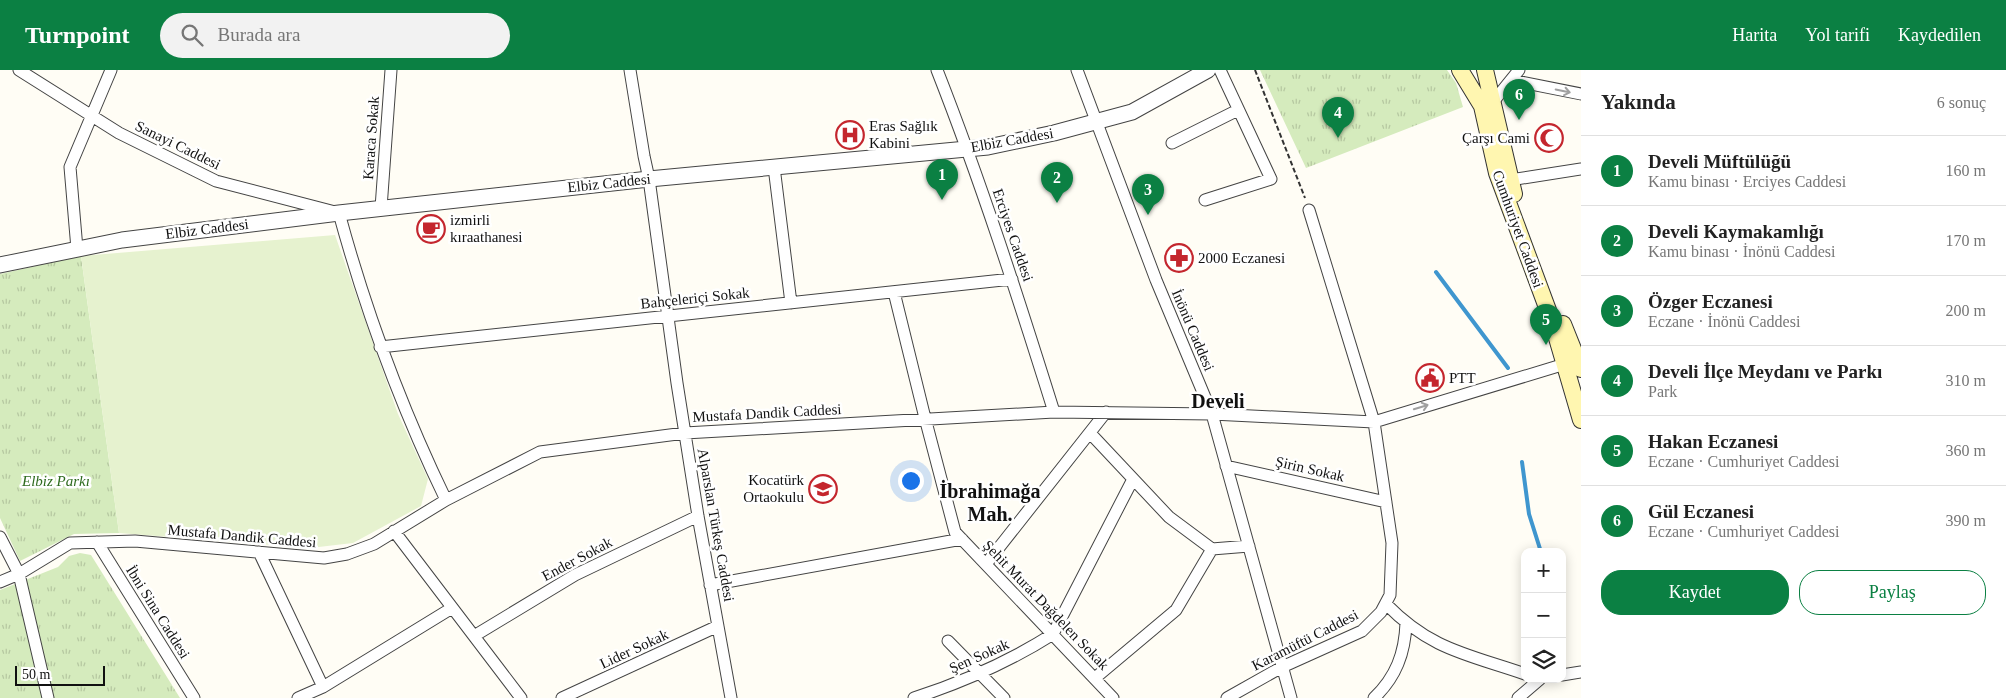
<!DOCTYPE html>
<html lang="tr">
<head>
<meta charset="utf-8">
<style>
  :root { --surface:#fff; --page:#f2f2f2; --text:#222; --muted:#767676; --line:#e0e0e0; --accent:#0b8043 }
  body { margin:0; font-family:"Times New Roman",serif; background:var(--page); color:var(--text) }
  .controls { position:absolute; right:15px; bottom:15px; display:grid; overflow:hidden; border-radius:10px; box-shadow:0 2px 12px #0003 }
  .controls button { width:45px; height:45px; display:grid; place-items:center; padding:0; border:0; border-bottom:1px solid var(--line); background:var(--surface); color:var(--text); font:25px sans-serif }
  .scale { position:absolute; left:15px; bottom:12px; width:90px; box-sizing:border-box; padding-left:5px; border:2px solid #111; border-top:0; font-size:14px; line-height:18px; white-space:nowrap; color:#111; -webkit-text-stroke:4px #fff; paint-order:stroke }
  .you { position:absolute; left:910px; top:410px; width:18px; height:18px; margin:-12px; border:4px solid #fff; border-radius:50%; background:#1a73e8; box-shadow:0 0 0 8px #1a73e833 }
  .badge { display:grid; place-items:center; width:32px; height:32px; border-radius:50%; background:var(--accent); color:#fff; font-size:16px; font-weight:700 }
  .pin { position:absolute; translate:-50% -41px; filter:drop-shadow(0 1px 2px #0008) }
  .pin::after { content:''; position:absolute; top:26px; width:18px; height:15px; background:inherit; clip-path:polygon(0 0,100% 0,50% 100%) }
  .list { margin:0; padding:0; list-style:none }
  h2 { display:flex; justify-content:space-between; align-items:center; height:65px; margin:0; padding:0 20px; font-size:21px }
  h2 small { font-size:16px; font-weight:400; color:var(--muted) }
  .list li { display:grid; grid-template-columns:32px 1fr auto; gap:15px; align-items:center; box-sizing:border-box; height:70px; padding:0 20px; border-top:1px solid var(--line) }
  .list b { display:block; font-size:19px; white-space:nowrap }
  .list p { margin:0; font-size:16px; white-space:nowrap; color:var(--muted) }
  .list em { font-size:16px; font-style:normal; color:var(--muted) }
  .actions { display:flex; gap:10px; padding:15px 20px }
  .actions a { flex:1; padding:11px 0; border:1px solid var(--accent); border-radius:20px; text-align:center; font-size:18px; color:var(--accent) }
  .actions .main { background:var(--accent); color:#fff }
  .icon { flex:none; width:28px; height:28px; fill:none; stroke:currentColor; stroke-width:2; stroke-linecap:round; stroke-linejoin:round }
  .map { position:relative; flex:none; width:1581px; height:628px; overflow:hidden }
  header { display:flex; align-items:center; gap:30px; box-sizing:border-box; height:70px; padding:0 25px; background:var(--accent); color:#fff }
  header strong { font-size:24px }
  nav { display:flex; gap:28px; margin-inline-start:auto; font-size:18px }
  .search { width:350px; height:45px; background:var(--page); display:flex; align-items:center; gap:12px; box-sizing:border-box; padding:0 18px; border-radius:28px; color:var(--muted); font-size:19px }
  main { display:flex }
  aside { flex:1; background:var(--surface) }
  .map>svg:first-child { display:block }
  .grass { fill:url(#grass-tufts) }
  .pitch { fill:#e6f2cf }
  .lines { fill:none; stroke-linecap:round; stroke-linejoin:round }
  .stream { stroke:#3f96cf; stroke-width:4 }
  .minor-casing { stroke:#444; stroke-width:13 }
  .tertiary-casing { stroke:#444; stroke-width:17 }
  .secondary-casing { stroke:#333; stroke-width:18 }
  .path { stroke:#333; stroke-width:2; stroke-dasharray:5 2.5; stroke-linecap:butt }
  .minor { stroke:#fff; stroke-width:11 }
  .tertiary { stroke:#fff; stroke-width:15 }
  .secondary { stroke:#fff6b0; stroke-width:16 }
  .oneway { stroke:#a0a0a0 }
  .labels { text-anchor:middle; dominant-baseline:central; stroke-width:5; stroke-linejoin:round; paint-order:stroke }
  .poi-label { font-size:15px; fill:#111; stroke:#fff; text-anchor:start }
  .street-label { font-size:15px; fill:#111; stroke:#fff }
  .park-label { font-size:15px; font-style:italic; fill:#2f6b1f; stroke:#fff }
  .district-label { font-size:20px; font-weight:bold; fill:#111; stroke:#fff }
</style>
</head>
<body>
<header>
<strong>Turnpoint</strong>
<div class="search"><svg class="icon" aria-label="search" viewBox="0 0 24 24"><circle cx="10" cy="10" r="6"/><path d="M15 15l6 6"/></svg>Burada ara</div>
<nav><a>Harita</a><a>Yol tarifi</a><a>Kaydedilen</a></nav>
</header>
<main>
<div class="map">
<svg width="1581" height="628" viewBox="0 0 1581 628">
  <defs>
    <pattern id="grass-tufts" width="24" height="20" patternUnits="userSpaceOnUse" patternTransform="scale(1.25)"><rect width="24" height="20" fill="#d5ebbd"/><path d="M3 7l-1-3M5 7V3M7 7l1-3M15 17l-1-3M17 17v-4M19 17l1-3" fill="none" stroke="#b6c8a1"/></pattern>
  </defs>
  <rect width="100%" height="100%" fill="#fffdf5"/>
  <path class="grass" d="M1260,0H1447L1456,13L1463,37L1306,98Z
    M81,186L119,463L74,464L20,491L0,448V204Z
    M80,483L91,485L180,628H0V520L58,497L69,486Z"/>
  <path class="pitch" d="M335,165L398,344L428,409L421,436L353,473L310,478L119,463L81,186Z"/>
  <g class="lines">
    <path class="stream" d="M1436,202L1508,298
      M1522,392L1529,444L1541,482"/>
    <defs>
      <path id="minor" d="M19,0L119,63L216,111L339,143C366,242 401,337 446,430
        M630,0L644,86L649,109L677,313L698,446L731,628
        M937,0C981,112 1018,227 1054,342
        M1077,0L1156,210L1212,344L1291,628
        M1511,10L1581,24
        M1493,32L1519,0
        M1172,73L1238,40
        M774,97L791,233
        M1510,110L1581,99
        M1205,130L1271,109L1220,0
        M381,138L391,0
        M77,179L70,97L111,0
        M894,222L925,348L955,462L1113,628
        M380,277L1012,209
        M1090,363L1169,447L1212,479L1249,476
        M1226,396L1386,432
        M394,461L521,628
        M0,467L19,504L48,628
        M97,472L194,628
        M259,482L323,617
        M986,494L1106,342
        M0,512L19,504L70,473L135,471L324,488L347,484L374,474L446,430L540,382L685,363L1054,342L1212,344L1374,352L1565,294
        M710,515L962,469
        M1386,534C1431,580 1467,584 1525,604
        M474,566L575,505L698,446
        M948,571L1004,628
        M1562,605L1581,602
        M1095,608L1176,540L1212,479
        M298,628L323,617L452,538
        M562,628L718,556
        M914,628C963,612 1009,592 1053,564L1133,409
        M1227,628L1282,597L1362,561L1381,542L1390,525L1392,473L1374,352L1309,140
        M1374,628C1396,607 1405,583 1406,553
        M1518,628L1540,609"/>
      <path id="tertiary" d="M0,195L122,170L339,143L649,109L988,77L1054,63L1132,42L1208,0"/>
      <path id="secondary" d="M1460,0L1482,36L1497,103L1552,251L1581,350
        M1485,0L1514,124
        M1563,254L1581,299"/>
    </defs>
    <use href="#minor" class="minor-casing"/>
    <use href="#tertiary" class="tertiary-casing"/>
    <use href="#secondary" class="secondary-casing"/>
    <path class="path" d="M1255,0L1305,128"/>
    <use href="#minor" class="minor"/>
    <use href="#tertiary" class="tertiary"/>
    <use href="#secondary" class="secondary"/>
  </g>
  <defs><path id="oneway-shaft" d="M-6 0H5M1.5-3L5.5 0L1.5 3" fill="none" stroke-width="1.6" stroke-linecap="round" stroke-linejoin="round" transform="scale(1.25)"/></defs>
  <g class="oneway">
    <use href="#oneway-shaft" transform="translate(1563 21) rotate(12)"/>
    <use href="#oneway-shaft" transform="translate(1421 337) rotate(-17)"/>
  </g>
  <defs>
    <symbol id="hospital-ring" viewBox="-11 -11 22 22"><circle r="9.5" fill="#fff" stroke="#c4262e" stroke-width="1.5"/><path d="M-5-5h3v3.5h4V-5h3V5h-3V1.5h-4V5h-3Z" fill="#c4262e"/></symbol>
    <symbol id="mosque-ring" viewBox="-11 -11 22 22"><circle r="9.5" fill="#fff" stroke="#c4262e" stroke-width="1.5"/><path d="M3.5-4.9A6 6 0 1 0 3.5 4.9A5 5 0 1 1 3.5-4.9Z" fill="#c4262e"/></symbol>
    <symbol id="cafe-ring" viewBox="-11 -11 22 22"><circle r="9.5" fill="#fff" stroke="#c4262e" stroke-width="1.5"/><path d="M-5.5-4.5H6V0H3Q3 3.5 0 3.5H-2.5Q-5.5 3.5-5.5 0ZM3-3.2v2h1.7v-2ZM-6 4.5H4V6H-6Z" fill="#c4262e"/></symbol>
    <symbol id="pharmacy-ring" viewBox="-11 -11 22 22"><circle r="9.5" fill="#fff" stroke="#c4262e" stroke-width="1.5"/><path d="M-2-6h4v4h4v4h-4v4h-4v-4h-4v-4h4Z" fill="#c4262e"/></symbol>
    <symbol id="civic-ring" viewBox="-11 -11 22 22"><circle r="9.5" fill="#fff" stroke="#c4262e" stroke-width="1.5"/><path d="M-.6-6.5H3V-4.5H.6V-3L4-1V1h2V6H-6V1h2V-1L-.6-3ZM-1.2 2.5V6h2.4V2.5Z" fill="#c4262e"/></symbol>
    <symbol id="school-ring" viewBox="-11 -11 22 22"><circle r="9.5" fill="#fff" stroke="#c4262e" stroke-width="1.5"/><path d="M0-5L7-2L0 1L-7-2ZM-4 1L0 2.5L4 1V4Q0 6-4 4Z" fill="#c4262e"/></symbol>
  </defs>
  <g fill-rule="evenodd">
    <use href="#hospital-ring" x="834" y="49" width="32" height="32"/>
    <use href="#mosque-ring" x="1533" y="52" width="32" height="32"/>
    <use href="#cafe-ring" x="415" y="143" width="32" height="32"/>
    <use href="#pharmacy-ring" x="1163" y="172" width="32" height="32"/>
    <use href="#civic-ring" x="1414" y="292" width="32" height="32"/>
    <use href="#school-ring" x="807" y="403" width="32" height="32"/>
  </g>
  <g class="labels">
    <g class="poi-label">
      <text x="869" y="56">Eras Sağlık<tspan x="869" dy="17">Kabini</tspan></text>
      <text x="1530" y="68" text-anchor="end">Çarşı Cami</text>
      <text x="450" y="150">izmirli<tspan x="450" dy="17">kıraathanesi</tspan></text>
      <text x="1198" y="188">2000 Eczanesi</text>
      <text x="1449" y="308">PTT</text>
      <text x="804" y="410" text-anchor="end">Kocatürk<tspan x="804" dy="17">Ortaokulu</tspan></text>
    </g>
    <g class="street-label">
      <text transform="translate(371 68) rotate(-86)">Karaca Sokak</text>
      <text transform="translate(1012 70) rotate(-10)">Elbiz Caddesi</text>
      <text transform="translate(178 75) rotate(26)">Sanayi Caddesi</text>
      <text transform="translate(609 113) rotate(-6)">Elbiz Caddesi</text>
      <text transform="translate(207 159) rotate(-7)">Elbiz Caddesi</text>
      <text transform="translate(1518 159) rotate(70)">Cumhuriyet Caddesi</text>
      <text transform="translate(1013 165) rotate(71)">Erciyes Caddesi</text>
      <text transform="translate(695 228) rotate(-6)">Bahçeleriçi Sokak</text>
      <text transform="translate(1193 260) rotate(67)">İnönü Caddesi</text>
      <text transform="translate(767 343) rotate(-3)">Mustafa Dandik Caddesi</text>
      <text transform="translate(1310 399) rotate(13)">Şirin Sokak</text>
      <text transform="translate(716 455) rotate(80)">Alparslan Türkeş Caddesi</text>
      <text transform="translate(242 466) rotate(5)">Mustafa Dandik Caddesi</text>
      <text transform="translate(577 489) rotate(-28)">Ender Sokak</text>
      <text transform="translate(1046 535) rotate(46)">Şehit Murat Dağdelen Sokak</text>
      <text transform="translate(158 542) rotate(58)">İbni Sina Caddesi</text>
      <text transform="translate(1305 570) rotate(-27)">Karamüftü Caddesi</text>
      <text transform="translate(634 579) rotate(-25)">Lider Sokak</text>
      <text transform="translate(979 586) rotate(-24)">Şen Sokak</text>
    </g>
    <g class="park-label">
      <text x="56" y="411">Elbiz Parkı</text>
    </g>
    <g class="district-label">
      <text x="1218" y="331">Develi</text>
      <text x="990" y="421">İbrahimağa<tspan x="990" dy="23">Mah.</tspan></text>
    </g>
  </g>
</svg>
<div class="controls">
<button>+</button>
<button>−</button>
<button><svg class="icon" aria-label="layers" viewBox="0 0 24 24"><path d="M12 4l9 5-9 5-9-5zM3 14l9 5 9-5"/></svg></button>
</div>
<div class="scale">50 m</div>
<div class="you"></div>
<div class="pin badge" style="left:942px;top:130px">1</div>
<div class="pin badge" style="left:1057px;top:133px">2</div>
<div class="pin badge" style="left:1148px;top:145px">3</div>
<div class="pin badge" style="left:1338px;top:68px">4</div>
<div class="pin badge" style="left:1546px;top:275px">5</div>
<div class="pin badge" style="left:1519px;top:50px">6</div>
</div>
<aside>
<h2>Yakında<small>6 sonuç</small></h2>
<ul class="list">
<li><span class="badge">1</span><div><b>Develi Müftülüğü</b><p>Kamu binası · Erciyes Caddesi</p></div><em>160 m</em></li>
<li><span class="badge">2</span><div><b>Develi Kaymakamlığı</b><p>Kamu binası · İnönü Caddesi</p></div><em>170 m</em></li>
<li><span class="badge">3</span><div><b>Özger Eczanesi</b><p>Eczane · İnönü Caddesi</p></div><em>200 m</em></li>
<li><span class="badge">4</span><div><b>Develi İlçe Meydanı ve Parkı</b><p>Park</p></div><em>310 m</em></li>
<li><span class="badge">5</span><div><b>Hakan Eczanesi</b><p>Eczane · Cumhuriyet Caddesi</p></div><em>360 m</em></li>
<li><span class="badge">6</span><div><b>Gül Eczanesi</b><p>Eczane · Cumhuriyet Caddesi</p></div><em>390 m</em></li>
</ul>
<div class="actions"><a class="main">Kaydet</a><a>Paylaş</a></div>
</aside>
</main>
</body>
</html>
